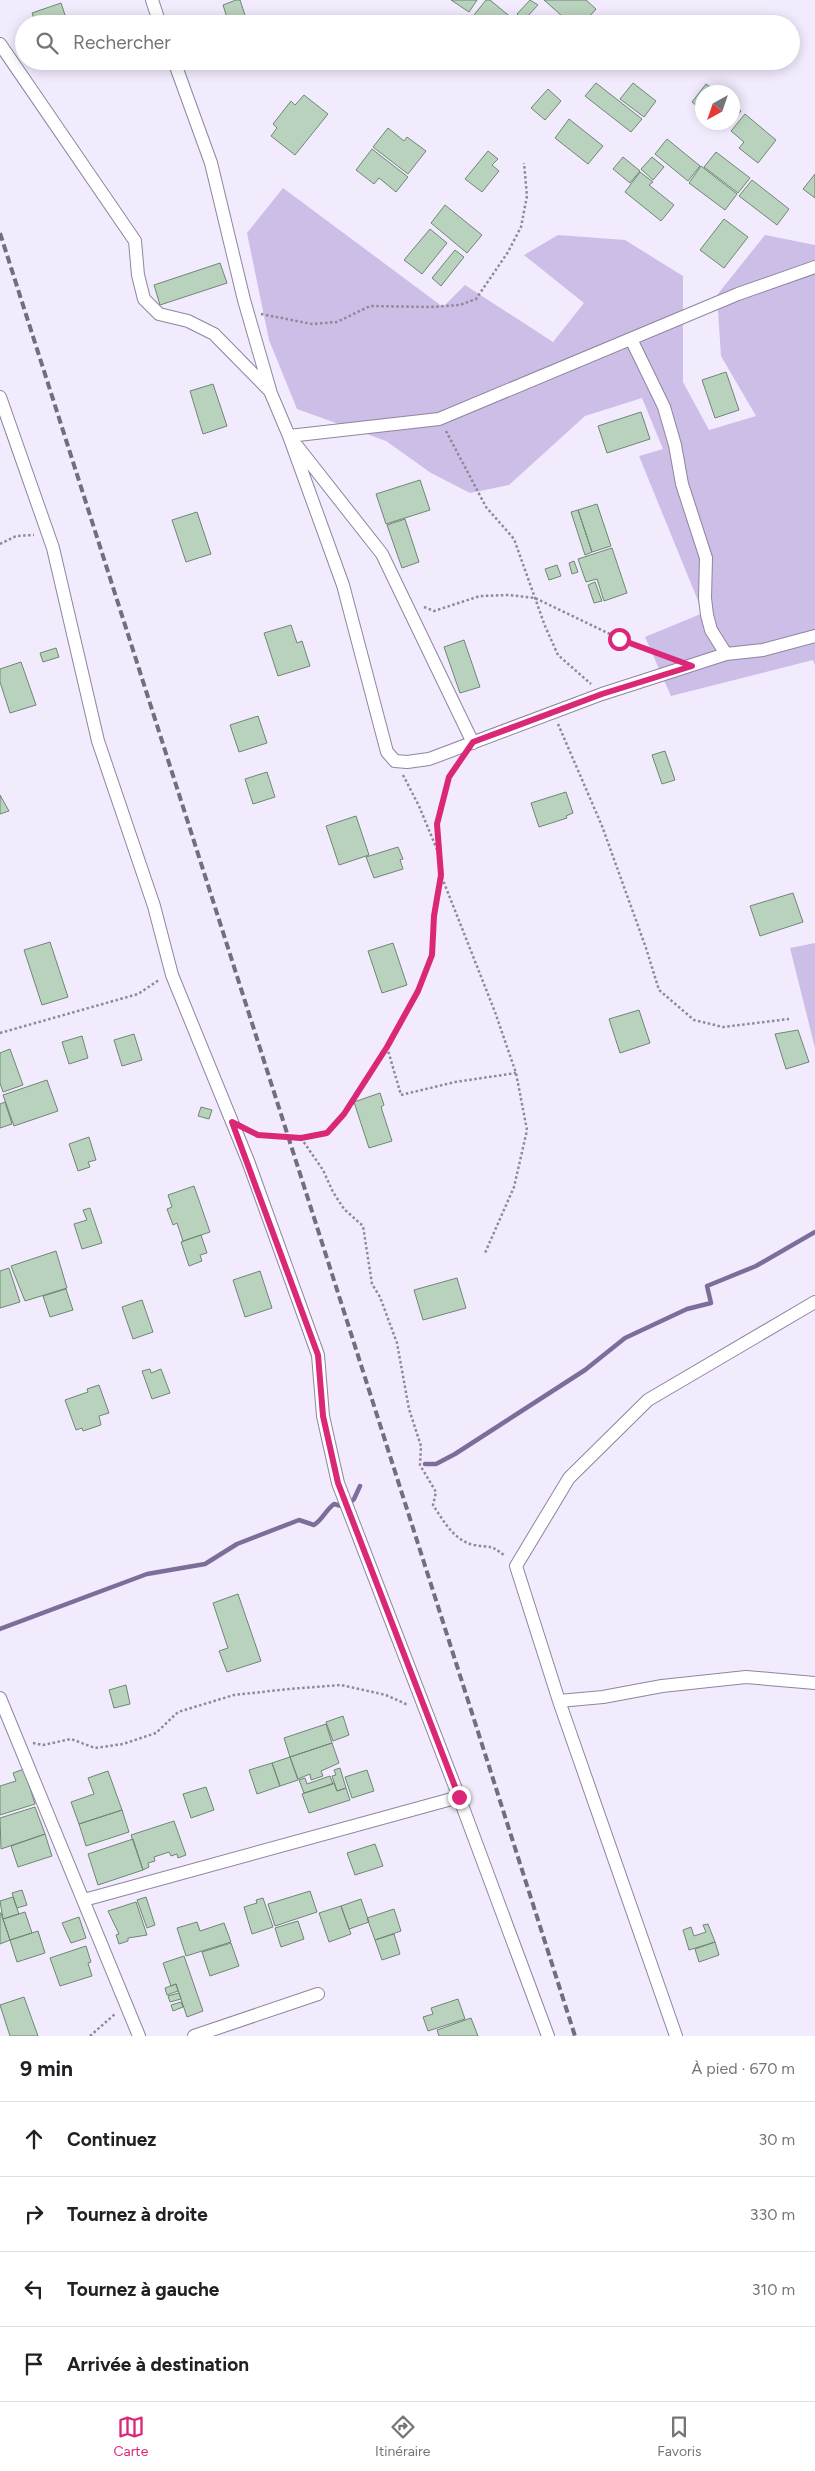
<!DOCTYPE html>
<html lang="fr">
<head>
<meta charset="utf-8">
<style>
  :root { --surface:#fff; --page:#f6f6f6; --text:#202124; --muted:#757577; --line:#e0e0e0; --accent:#db2777 }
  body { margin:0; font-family:Figtree,sans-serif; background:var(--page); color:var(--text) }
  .compass { position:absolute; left:695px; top:85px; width:45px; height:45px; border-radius:50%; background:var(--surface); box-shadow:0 2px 12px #0003; rotate:220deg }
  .stop { position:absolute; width:15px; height:15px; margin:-11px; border:4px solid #db2777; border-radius:50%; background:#fff }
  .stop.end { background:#db2777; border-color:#fff; box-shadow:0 1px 5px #0008 }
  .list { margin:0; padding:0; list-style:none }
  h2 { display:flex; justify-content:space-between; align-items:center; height:65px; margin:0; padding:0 20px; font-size:21px }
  h2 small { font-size:16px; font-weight:400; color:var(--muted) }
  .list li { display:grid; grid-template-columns:32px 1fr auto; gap:15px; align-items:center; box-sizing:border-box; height:75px; padding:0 20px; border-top:1px solid var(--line) }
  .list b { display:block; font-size:19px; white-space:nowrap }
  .list em { font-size:16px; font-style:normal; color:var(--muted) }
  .icon { flex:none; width:28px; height:28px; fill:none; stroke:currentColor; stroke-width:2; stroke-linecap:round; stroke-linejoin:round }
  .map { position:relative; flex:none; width:815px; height:2036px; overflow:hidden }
  .search { position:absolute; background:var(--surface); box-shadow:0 2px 12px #0003; left:15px; right:15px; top:15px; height:55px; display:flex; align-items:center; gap:12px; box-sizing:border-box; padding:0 18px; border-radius:28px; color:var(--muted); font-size:19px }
  .sheet { height:365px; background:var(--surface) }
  nav { display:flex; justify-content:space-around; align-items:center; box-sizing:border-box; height:70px; border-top:1px solid var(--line); background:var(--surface); font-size:14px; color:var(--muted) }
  nav a { display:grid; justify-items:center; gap:2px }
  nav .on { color:var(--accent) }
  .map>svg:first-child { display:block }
  .green { fill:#cdbee8 }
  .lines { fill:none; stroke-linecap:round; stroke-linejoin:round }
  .stream { stroke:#7d6d9a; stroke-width:4.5 }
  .building { fill:#b9d2bd; stroke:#6f8774 }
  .street-casing { stroke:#8e859f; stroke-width:14 }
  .path { stroke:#8e8997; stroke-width:2.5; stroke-dasharray:2.5 2.5; stroke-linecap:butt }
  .street { stroke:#fff; stroke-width:12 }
  .rail { stroke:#736e7b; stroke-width:4; stroke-dasharray:8 4; stroke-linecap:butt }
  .route { stroke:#db2777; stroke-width:6 }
</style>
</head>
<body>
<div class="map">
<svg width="815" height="2036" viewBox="0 0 815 2036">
  <rect width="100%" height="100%" fill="#f1ebfd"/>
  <path class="green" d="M283,188L443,307L465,285L553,342L584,303L524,255L558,235L625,240L683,276V382L709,430L756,416L721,356L717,295L765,235L815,245V665L813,660L671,696L645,637L703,613L639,456L663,449L642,398L585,416L509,485L470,493L431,473L386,441L297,409L269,340L247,233Z
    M815,943V1048L790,948Z"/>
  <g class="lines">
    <path class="stream" d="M425,1464H436L455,1454L585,1370L625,1338L687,1309L711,1303L707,1286L756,1266L815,1232
      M0,1629L147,1574L205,1564L237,1544L299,1520L314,1525C323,1519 325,1511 334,1504L345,1507L354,1499L360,1486"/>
  </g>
  <path class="building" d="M236,0H240L248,24H229L223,5Z
    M451,0H477L469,12Z
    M486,0H490L519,24H485L474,15Z
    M530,0L538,5L524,20L517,14Z
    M544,0H586L596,9L583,24H571Z
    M61,3L65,15L36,24L32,13Z
    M596,83L642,119L631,132L585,96Z
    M633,83L656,101L644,117L620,99Z
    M706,84L717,92H702V110L692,102Z
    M548,89L561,101L545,120L531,108Z
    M304,95L328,114L295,155L271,136L277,128L273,124L291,101L295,105Z
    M732,104L741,111L732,122Z
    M745,114L776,140L758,163L739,148L744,142L731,131Z
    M569,119L603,146L588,164L555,138Z
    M388,128L404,141L407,137L426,151L408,174L373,147Z
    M667,139L700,166L688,181L655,154Z
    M372,149L408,177L396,192L379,178L374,184L356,170Z
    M488,151L498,159L492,165L499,171L482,192L465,179Z
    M716,152L750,178L738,193L704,167Z
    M623,157L640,171L630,183L613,169Z
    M652,157L664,167L653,180L641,169Z
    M701,166L737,194L725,210L689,183Z
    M640,172L653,182L649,185L674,205L661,221L625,192Z
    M815,174V198L803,189Z
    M752,180L789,209L777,225L739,196Z
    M445,205L482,235L467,253L431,223Z
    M724,219L748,237L724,268L700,250Z
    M430,229L447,243L422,274L404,260Z
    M455,250L464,257L441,286L432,278Z
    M220,263L227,283L160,305L154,285Z
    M726,372L739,410L715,418L702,380Z
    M213,384L227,426L203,434L190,391Z
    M641,412L650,439L607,453L598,426Z
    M420,480L430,510L386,524L376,494Z
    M597,504L611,546L592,552L578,510Z
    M578,510L592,552L585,555L571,512Z
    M197,512L211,554L186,562L172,520Z
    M405,519L419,562L402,568L387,525Z
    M612,548L627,593L604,601L597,579L586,582L578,559Z
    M574,561L578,572L572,574L569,563Z
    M557,565L561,576L549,580L545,569Z
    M595,582L602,601L594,603L588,585Z
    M291,625L297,643L302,641L310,666L278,676L264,633Z
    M464,640L480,687L460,693L444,647Z
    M56,648L59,657L43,662L40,653Z
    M21,662L36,705L10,713L0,682V669Z
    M258,716L267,743L239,752L230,725Z
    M665,751L675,780L662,784L652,755Z
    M267,772L275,797L253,804L245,779Z
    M566,792L573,813L566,816L567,818L539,827L531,803Z
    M0,795L9,811L0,814Z
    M356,816L369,855L339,865L326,826Z
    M398,847L403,859L400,860L403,869L374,878L366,857Z
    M793,893L803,922L760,936L750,906Z
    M50,942L68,997L42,1005L24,950Z
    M393,943L407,985L382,993L368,951Z
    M639,1010L650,1043L620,1053L609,1019Z
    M798,1030L809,1062L786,1069L775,1034Z
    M134,1034L142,1060L122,1066L114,1040Z
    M82,1036L88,1058L69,1064L62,1042Z
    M10,1049L23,1085L3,1092L0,1083V1053Z
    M47,1080L58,1111L14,1126L3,1095Z
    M380,1093L384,1105L381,1107L392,1141L369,1148L354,1102Z
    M5,1102L12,1124L0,1128V1104Z
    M201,1107L212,1110L209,1119L198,1116Z
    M89,1137L96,1160L88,1162L90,1167L78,1171L69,1144Z
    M194,1186L210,1232L183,1241L177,1223L173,1225L167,1209L172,1207L168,1195Z
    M90,1208L102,1243L82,1249L74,1224L87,1220L83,1210Z
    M201,1235L207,1253L200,1255L202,1261L189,1266L181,1242Z
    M56,1251L67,1288L25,1301L11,1266Z
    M9,1268L20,1302L0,1308V1271Z
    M260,1271L272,1308L245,1317L233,1280Z
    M457,1278L466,1308L423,1320L414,1290Z
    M66,1289L73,1310L50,1317L43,1296Z
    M142,1300L153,1332L133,1339L122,1307Z
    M150,1369L151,1373L161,1369L170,1393L152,1399L142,1371Z
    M99,1385L109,1413L99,1416L101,1425L83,1431L82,1428L76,1430L65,1400L88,1392L87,1389Z
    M238,1594L261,1661L227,1672L219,1651L228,1648L213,1603Z
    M126,1685L130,1704L114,1708L109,1690Z
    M343,1716L349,1735L333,1741L326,1722Z
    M326,1724L332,1743L290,1757L284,1738Z
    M332,1743L339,1763L321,1771L323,1776L311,1780L310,1774L298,1779L290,1757Z
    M290,1757L298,1780L280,1786L272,1763Z
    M272,1763L280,1786L257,1794L249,1770Z
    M340,1768L346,1788L337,1791L332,1776L336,1775L334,1770Z
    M24,1769L35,1804L0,1815V1786L16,1781L13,1773Z
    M367,1770L374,1791L352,1798L345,1777Z
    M108,1771L122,1810L79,1824L71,1802L94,1794L88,1778Z
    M330,1776L333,1784L304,1793L299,1780L305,1778L307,1784Z
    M334,1783L337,1791L346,1788L350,1800L309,1813L302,1794Z
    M206,1787L214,1810L191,1818L183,1794Z
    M35,1807L45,1834L1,1849L0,1818Z
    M122,1810L129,1832L86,1846L79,1824Z
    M174,1821L186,1855L178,1858L177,1854L171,1856L169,1852L154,1857L155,1861L148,1863L149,1867L143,1870L131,1835Z
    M45,1834L52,1856L18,1867L11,1846Z
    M133,1839L143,1870L98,1885L88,1854Z
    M375,1844L383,1866L355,1875L347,1853Z
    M22,1890L27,1905L17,1908L12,1893Z
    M310,1891L317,1912L275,1926L268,1904Z
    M13,1897L19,1914L3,1919L0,1901Z
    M146,1897L155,1925L147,1928L137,1900Z
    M263,1898L273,1927L252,1934L244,1907L257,1903L256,1900Z
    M361,1899L369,1922L349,1929L341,1906Z
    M136,1902L147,1935L128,1938V1941L119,1944L116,1935L119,1934L108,1911Z
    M341,1906L351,1934L329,1942L319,1913Z
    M394,1909L401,1931L375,1940L367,1918Z
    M25,1912L32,1933L10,1940L3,1919Z
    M1,1913L10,1940L0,1944V1913Z
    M79,1917L86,1938L71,1943L62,1923Z
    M298,1921L304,1939L281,1947L275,1928Z
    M197,1922L200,1931L224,1923L231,1942L186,1956L177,1928Z
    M708,1924L715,1942L689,1950L683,1930L691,1927L694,1936L706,1932L703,1925Z
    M38,1931L45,1953L17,1962L10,1940Z
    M394,1934L400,1954L382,1960L375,1940Z
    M715,1942L719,1955L699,1962L695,1949Z
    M231,1943L239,1966L210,1976L202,1952Z
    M86,1946L91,1962L88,1963L92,1976L60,1986L50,1958Z
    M184,1956L203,2011L187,2017L176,1984L171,1986L163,1963Z
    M176,1984L178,1991L167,1995L165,1988Z
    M179,1993L181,1999L170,2002L168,1996Z
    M24,1997L38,2036H10L0,2005Z
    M458,1999L465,2019L428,2031L423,2017L433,2014L431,2008Z
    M181,2002L183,2007L173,2011L171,2005Z
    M471,2018L478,2036H439L437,2030Z"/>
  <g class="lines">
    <defs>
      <path id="street" d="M152,0L160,24
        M0,44L135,241L138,275L144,299L159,314L188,321L214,334L270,391L289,436L343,585L387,752L395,761L407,762L429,759L602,694L726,654L763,650L815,636
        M174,61L211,163L244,300L270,390
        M631,339L664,407L675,445L682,484L706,558L705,598L707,615L711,630L726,654
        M0,397L53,548L98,741L154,906L172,975L248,1161L318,1355L323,1416L338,1483L459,1797L548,2036
        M289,436L439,419L738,294L815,267
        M297,446L382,554L473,743
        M0,1698L139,2036
        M559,1701L603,1697L662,1686L746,1677L815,1683
        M84,1900L459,1797
        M194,2036L318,1994
        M676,2036L559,1701L516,1566L569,1478L648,1400L815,1302"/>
    </defs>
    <use href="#street" class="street-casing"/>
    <path class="path" d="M261,314L312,324L337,322L370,306L431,307L460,305L476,299L508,252L521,227L527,196L524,163
      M446,431L486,507L514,539L545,626L558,655L591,684
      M0,544L16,536L34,535
      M424,607L434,611L480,596L509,595L535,598L637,647L669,657
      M558,724L602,826L646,948L659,990L694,1020L723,1027L789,1019
      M459,762L449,777L437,824L441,875L495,1012L516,1073L527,1130L514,1187L485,1253
      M403,775L419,806L438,852
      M0,1033L138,994L159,980
      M387,1047L401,1095L455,1082L516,1073
      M251,1131C268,1140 307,1140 325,1133C348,1124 425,983 432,955C435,944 433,930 434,918C435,904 438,890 440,876
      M301,1138L323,1170L333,1192L344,1209L363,1226L372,1284L380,1297L397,1343L409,1409L421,1446L420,1465L436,1492L433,1505C443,1520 454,1541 474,1545C492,1548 490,1544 505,1556
      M33,1743L43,1745L71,1739L95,1748L123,1744L156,1733L178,1712L234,1695L289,1689L341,1685L386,1695L408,1705
      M90,2036L115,2014"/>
    <use href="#street" class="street"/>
    <path class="rail" d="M0,233L575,2036"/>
  </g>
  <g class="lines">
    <path class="route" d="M459,1797L338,1483L323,1416L318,1355L232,1122L258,1135L301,1138L327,1133L344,1114L387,1047L418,991L432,955L434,916L441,875L437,824L449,777L473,742L602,694L692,666L619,639"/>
  </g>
</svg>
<svg class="compass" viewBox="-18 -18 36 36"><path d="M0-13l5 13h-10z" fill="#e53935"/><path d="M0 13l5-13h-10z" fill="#757577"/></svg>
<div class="stop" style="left:619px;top:639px"></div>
<div class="stop end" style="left:459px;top:1797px"></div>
<div class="search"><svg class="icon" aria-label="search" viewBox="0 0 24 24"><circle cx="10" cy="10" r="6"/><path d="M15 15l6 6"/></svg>Rechercher</div>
</div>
<section class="sheet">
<h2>9 min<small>À pied · 670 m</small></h2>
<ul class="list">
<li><svg class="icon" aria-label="ahead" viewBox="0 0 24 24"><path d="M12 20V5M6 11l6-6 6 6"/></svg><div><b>Continuez</b></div><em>30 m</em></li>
<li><svg class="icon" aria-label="right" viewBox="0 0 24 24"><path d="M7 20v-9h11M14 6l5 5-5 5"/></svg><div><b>Tournez à droite</b></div><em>330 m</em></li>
<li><svg class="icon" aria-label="left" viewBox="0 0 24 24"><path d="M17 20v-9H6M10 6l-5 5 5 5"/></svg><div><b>Tournez à gauche</b></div><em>310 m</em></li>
<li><svg class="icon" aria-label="arrive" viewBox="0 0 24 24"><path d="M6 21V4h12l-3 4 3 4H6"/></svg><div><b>Arrivée à destination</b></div></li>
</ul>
</section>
<nav>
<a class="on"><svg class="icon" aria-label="map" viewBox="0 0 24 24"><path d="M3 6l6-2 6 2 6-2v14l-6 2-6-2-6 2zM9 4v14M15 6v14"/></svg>Carte</a>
<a><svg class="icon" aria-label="directions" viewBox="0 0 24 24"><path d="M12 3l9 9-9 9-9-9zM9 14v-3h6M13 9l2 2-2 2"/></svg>Itinéraire</a>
<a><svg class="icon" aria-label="saved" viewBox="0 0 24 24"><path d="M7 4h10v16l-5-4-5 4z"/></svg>Favoris</a>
</nav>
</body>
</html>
